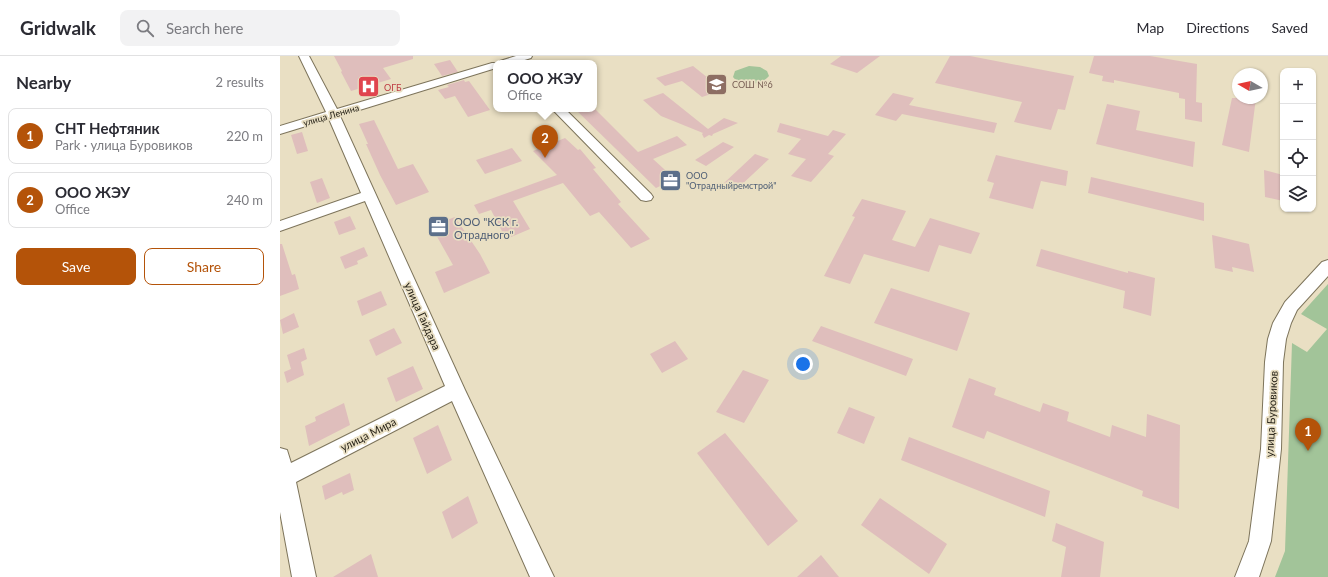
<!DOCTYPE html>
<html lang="en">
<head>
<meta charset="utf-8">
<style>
  :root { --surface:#fff; --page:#f2f2f3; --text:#2b2b33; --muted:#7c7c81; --line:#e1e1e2; --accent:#b45309 }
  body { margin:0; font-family:Lato,sans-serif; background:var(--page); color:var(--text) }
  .controls { position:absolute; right:12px; top:12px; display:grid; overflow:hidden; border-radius:8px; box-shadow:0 1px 3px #0004 }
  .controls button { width:36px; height:36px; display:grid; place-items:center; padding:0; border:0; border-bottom:1px solid var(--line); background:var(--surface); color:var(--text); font:20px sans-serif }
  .compass { position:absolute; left:952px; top:12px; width:36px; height:36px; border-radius:50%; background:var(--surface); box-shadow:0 1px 3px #0004; rotate:279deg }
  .you { position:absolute; left:523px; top:308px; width:14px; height:14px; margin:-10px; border:3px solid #fff; border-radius:50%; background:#1a73e8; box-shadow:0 0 0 6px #1a73e833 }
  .badge { display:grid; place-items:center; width:26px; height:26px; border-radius:50%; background:var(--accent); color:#fff; font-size:13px; font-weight:700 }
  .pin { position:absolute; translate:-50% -33px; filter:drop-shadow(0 1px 2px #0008) }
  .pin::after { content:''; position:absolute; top:21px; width:14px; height:12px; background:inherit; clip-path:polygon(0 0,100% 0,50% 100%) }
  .popup { position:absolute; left:213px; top:4px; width:104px; height:52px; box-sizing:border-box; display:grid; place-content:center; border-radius:8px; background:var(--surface); filter:drop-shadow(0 1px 3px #0005); font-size:13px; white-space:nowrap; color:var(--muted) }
  .popup b { font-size:15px; color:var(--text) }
  .popup::after { content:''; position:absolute; left:50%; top:100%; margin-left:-8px; border:8px solid transparent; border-top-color:var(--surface) }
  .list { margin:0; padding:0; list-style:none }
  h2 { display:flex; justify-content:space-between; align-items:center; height:52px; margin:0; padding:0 16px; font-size:17px }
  h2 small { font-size:13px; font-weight:400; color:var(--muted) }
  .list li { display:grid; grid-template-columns:26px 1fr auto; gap:12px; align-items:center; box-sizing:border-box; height:56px; margin:0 8px 8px; padding:0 8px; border:1px solid var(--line); border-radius:8px }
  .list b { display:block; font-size:15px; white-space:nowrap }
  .list p { margin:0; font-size:13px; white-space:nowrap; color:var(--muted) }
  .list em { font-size:13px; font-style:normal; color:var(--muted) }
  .actions { display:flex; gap:8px; padding:12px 16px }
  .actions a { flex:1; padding:9px 0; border:1px solid var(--accent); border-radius:8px; text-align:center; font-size:14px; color:var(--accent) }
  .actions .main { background:var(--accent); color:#fff }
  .icon { flex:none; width:22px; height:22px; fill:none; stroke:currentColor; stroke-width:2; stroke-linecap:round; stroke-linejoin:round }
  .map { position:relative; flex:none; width:1048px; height:521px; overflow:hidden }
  header { display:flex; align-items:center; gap:24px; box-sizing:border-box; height:56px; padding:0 20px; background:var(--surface); border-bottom:1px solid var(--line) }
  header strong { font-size:19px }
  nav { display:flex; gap:22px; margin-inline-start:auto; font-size:14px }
  .search { width:280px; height:36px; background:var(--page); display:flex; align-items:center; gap:10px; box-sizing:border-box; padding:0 14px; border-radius:8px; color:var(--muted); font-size:15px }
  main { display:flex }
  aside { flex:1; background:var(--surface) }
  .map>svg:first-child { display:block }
  .green { fill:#a2c499 }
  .building { fill:#dfbebc }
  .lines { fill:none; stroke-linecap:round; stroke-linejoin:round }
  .minor-casing { stroke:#7d745b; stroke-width:2 }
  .minor { fill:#fff; fill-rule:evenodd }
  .labels { text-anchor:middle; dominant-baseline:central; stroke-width:3.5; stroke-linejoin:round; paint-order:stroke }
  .far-education-label { font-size:9px; fill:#785e54; stroke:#e9dfc3; text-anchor:start }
  .far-health-label { font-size:9px; fill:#be3a42; stroke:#e9dfc3; text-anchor:start }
  .far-street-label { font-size:9px; fill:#221e14; stroke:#e9dfc3 }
  .far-service-label { font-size:9px; fill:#4e5e75; stroke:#e9dfc3; text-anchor:start }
  .service-label { font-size:11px; fill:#4e5e75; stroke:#e9dfc3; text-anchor:start }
  .street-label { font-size:11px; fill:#221e14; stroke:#e9dfc3 }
</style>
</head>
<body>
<header>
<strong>Gridwalk</strong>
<div class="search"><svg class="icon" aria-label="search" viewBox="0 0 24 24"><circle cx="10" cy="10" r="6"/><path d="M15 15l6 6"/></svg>Search here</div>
<nav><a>Map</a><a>Directions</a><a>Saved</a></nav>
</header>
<main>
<aside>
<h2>Nearby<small>2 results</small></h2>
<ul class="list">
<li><span class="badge">1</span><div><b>СНТ Нефтяник</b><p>Park · улица Буровиков</p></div><em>220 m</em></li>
<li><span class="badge">2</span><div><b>ООО ЖЭУ</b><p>Office</p></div><em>240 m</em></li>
</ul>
<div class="actions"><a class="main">Save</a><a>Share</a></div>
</aside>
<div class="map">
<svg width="1048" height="521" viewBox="0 0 1048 521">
  <rect width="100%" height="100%" fill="#e9dfc3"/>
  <path class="green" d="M469,10L480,11L487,15L489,20C481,30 461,31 453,21L455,15Z
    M1048,228V521H995L1005,495L1012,287L1027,296L1047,273L1021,258Z"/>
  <path class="building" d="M54,0H133V3L103,12L111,23L71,35L61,16L62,15Z
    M561,0H600L577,17L550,8Z
    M670,0H690L794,20L785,54L778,53L771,74L734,66L742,46L655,27Z
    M814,0H870L917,8L916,46L922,47V66L905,63V43L899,42V37L834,24V27L822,25L823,20L809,17Z
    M170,4L178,16L162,20L154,8Z
    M413,10L443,34L422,41L402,25L385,30L376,22Z
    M184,24L185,26L189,25L210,54L188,61L175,40L165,43L158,34L169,31L167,29Z
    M383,37L428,73L444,62L458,67L433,78L432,80L429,79L424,82L422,78L423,77L381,60L363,44Z
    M613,37L634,42L629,49L717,67L714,77L622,58L616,65L595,59Z
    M952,42H976L969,96L942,89Z
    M827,48L860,55L856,74L915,86L913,111L816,88Z
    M295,53H315L358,96L397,80L407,89L373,103L395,123L376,132Z
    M94,64L118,113L133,108L149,136L116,149L100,119L86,88H88L79,68Z
    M500,67L548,80L553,74L566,78L548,98L554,100L531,126L511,120L526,103L508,98L521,83L497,76Z
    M22,76L28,95L17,98L11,79Z
    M285,82L298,94L300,93L316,112L313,113L341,146L338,148L370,183L351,192L319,156L310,160L283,127L233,145L250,173L226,183L211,154L199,158L194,149L277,119L253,95Z
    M443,86L454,91L426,110L415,104Z
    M232,92L242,105L205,118L196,104Z
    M475,98L489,103L458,132L444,127Z
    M716,99L788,115L786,130L761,125L753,153L709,142L714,127L707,125Z
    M984,114L1003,119V145L985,141Z
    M811,121L924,147V165L808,137Z
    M42,122L50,142L37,147L30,126Z
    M582,143L626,155L612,184L635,191L650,162L700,177L691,198L659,189L649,216L584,198L570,228L544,220L575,161L572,160Z
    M70,160L76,173L59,179L54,166Z
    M175,161L200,198L210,217L164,237L155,216L173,209L151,170Z
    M932,179L969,188L974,216L952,211L953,216L935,212Z
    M0,188H2L12,219L15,218L19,233L0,240Z
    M84,191L88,200L77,205L78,208L65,213L60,201Z
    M761,193L848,217V215L875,222L871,260L843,252L845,235L756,210Z
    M611,232L690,257L677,295L594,267Z
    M101,235L107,249L82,260L77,245Z
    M14,257L19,271L3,278L0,264Z
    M541,270L633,303L626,320L532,285Z
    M114,272L122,287L96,300L89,284Z
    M395,285L408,303L382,317L370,298Z
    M24,292L27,303L21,306L24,319L7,327L4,316L11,313L7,299Z
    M133,310L143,333L116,346L107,322Z
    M463,314L489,324L464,367L436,356Z
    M689,322L716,332L714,339L760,356L763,347L789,356L787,365L830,381L832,369L866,381L867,358L900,369L899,453L862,440L863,435L707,375L704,383L672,371Z
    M64,347L70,369L29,390L25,370L36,365L35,361Z
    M569,351L595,361L584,388L557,377Z
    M158,369L172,404L147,418L133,382Z
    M445,377L518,465L488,490L417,397Z
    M629,381L770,435L765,461L621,404Z
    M70,417L74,434L63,439L62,436L45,444L42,430Z
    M188,440L198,467L172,483L162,456Z
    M600,442L667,488L649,518L581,469Z
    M776,467L824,486L820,521H781L786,491L772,485Z
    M91,498L98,521H53Z
    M541,499L559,521H517Z"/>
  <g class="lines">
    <defs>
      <path id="minor" d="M19,0H29L57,53L212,7H219L220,5L236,0H252L251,2L235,7H216V12L60,60L185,334L274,521H250L172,345L16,426L36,521H12L0,456V392L7,394L11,407L165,330L85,145L0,175V165L81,137L49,63L0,78V70L46,56Z
        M272,53H285L371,138L373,141L371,144L366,145L361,144Z
        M1048,204V220L1017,254L1011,267L1006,283L1003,306L1001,393L991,485L979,521H955L969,485L981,393L985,306L988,283L993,267L1005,246L1042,206Z"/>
    </defs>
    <use href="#minor" class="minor-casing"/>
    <use href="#minor" class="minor"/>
  </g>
  <defs>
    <symbol id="school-square" viewBox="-11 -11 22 22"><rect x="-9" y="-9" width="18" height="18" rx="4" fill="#8d6e63" stroke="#e9dfc3"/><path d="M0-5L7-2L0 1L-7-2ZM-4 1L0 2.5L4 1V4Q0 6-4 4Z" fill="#fff"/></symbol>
    <symbol id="hospital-square" viewBox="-11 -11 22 22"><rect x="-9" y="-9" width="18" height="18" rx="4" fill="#e0444e" stroke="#e9dfc3"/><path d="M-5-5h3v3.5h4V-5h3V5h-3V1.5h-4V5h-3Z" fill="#fff"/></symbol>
    <symbol id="office-square" viewBox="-11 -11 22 22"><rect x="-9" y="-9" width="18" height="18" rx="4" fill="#5c6f8a" stroke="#e9dfc3"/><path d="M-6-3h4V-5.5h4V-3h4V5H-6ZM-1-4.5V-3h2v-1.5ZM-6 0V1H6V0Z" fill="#fff"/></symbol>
  </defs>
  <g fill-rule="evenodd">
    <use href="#school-square" x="424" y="16" width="25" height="25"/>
    <use href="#hospital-square" x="76" y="18" width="25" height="25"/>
    <use href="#office-square" x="378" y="112" width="25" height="25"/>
    <use href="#office-square" x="146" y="158" width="25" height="25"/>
  </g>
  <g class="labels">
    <g class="far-education-label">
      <text x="452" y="28">СОШ №6</text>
    </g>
    <g class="far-health-label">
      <text x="104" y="31">ОГБ</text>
    </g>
    <g class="far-street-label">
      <text transform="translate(51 59) rotate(-16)">улица Ленина</text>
    </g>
    <g class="far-service-label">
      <text x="406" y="119">ООО<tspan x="406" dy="10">"Отрадныйремстрой"</tspan></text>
    </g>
    <g class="service-label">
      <text x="174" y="165">ООО "КСК г.<tspan x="174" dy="13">Отрадного"</tspan></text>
    </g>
    <g class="street-label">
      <text transform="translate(143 260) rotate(66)">улица Гайдара</text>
      <text transform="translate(991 358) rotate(-87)">улица Буровиков</text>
      <text transform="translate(88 378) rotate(-27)">улица Мира</text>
    </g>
  </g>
</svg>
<div class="controls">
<button>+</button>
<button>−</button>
<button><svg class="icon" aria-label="locate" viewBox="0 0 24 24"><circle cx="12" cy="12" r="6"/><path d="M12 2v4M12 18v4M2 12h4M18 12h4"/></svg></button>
<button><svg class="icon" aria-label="layers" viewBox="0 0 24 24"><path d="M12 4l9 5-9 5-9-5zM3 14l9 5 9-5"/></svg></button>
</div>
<svg class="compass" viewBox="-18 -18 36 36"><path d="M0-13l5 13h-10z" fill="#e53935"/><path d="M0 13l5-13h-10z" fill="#7c7c81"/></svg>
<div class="you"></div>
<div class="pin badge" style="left:1028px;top:395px">1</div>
<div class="pin badge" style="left:265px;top:102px">2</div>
<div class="popup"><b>ООО ЖЭУ</b>Office</div>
</div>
</main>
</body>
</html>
